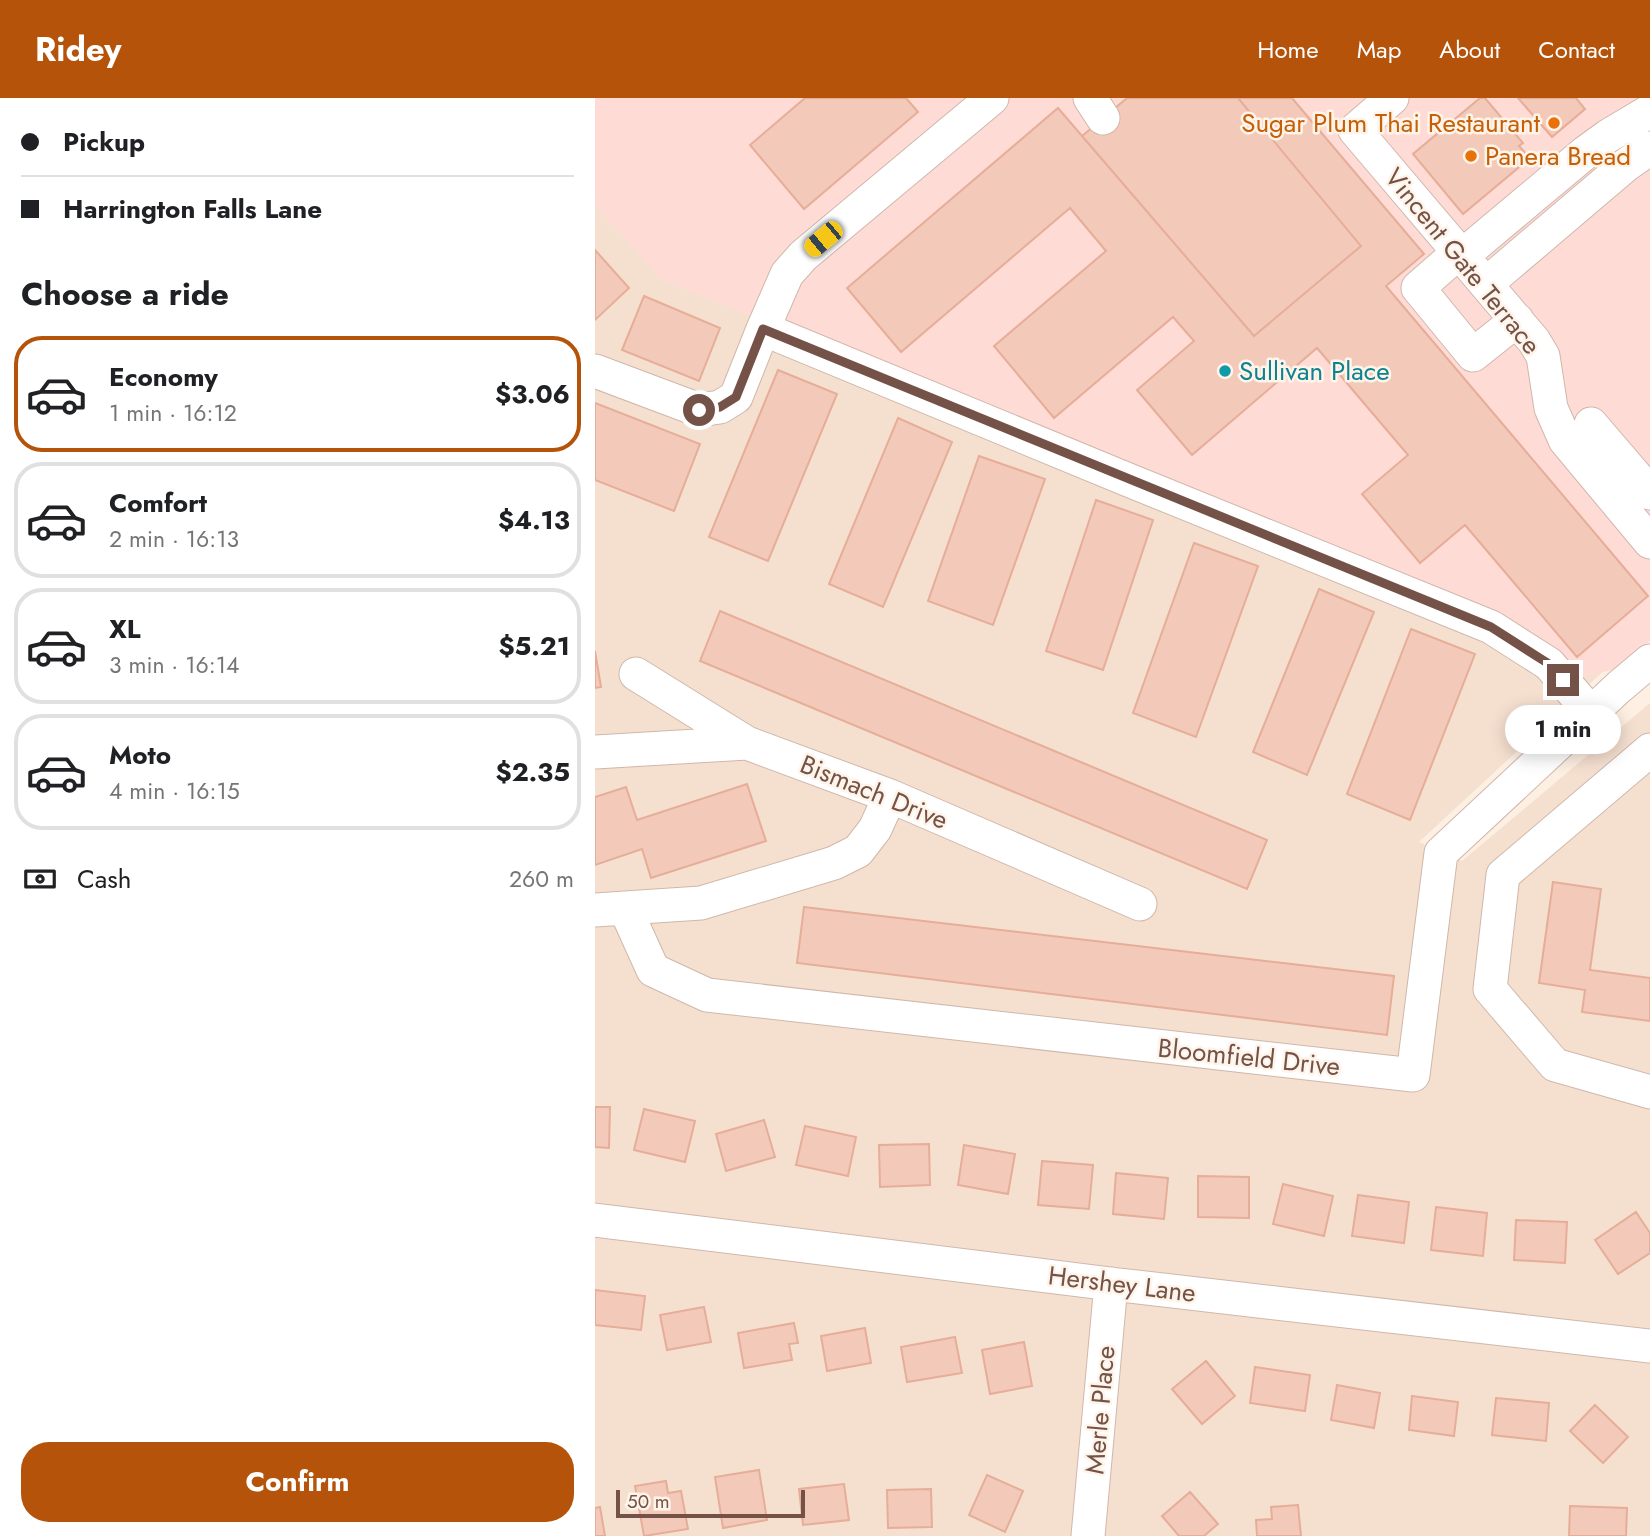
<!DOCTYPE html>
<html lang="en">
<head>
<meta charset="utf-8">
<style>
  body { margin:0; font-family:Jost,sans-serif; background:#f2f2f2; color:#202124; height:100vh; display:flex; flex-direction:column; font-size:26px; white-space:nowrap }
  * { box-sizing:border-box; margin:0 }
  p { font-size:23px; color:#757577 }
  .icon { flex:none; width:38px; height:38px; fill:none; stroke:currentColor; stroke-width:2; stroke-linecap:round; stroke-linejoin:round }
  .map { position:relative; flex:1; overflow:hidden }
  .details { display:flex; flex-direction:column; background:#fff; width:595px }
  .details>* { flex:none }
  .banner { display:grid; align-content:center; height:154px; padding:0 21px; background:#fff }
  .scale { position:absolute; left:21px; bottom:18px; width:189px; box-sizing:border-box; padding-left:7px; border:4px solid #755248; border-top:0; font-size:19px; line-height:24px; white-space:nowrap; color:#755248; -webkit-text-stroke:5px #fff4e9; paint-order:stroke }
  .end { position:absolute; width:32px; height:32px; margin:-16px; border:9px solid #755248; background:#fff; box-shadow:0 0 0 4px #fff }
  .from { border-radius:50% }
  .bubble { position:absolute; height:49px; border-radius:24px; background:#fff; box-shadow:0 4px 18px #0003; font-size:23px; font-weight:700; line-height:49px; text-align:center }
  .car { position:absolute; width:21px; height:42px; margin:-21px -10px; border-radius:9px; box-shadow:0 0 5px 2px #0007; background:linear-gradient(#f5c518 24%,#345 0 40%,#f5c518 0 76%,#345 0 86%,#f5c518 0) }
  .banner b { display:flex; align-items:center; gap:24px; height:66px; font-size:26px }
  .banner b+b { border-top:2px solid #e0e0e0 }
  .banner i { width:18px; height:18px; background:#202124 }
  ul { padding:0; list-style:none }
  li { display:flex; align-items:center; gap:21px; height:116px; margin:0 14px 10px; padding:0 7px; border:4px solid #e0e0e0; border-radius:28px }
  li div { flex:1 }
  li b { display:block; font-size:26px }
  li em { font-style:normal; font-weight:700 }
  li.selected { border-color:#b45309 }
  li>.icon { width:63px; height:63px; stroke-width:1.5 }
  h2 { padding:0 21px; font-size:32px; line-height:84px }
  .pay { display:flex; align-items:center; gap:18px; height:77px; padding:0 21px; font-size:26px }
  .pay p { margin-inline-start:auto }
  .cta { display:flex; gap:14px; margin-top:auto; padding:14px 21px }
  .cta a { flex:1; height:80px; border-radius:28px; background:#b45309; color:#fff; font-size:28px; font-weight:700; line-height:80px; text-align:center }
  header { display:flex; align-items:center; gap:42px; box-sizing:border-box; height:98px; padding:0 35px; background:#b45309; color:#fff }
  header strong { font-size:33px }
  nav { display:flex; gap:38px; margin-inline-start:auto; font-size:24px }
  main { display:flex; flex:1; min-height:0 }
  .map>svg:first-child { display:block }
  .residential { fill:#f5e0d0 }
  .commercial { fill:#fedcd5 }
  .building { fill:#f3c9b9; stroke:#e6ad98; stroke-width:2 }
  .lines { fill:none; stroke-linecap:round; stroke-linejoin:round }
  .minor-casing { stroke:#d0b7ab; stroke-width:35 }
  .minor { stroke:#fff; stroke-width:33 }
  .route { stroke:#755248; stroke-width:9 }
  .food-dot { fill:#e8710a; stroke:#fff4e9; stroke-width:2.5 }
  .culture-dot { fill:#0f9aa8; stroke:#fff4e9; stroke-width:2.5 }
  .labels { text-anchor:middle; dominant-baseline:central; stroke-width:5; stroke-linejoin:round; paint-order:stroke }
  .food-label { font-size:26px; fill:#c56008; stroke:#fff4e9; text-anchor:end }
  .street-label { font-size:26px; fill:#755248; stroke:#fff4e9 }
  .culture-label { font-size:26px; fill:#0d838f; stroke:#fff4e9; text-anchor:start }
</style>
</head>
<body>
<header>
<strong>Ridey</strong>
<nav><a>Home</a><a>Map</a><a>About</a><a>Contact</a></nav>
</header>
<main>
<section class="details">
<div class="banner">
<b><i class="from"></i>Pickup</b>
<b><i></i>Harrington Falls Lane</b>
</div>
<h2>Choose a ride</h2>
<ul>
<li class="selected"><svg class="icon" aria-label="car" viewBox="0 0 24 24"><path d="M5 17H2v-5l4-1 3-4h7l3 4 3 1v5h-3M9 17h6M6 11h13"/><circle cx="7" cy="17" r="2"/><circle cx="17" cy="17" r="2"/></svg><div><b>Economy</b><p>1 min · 16:12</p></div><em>$3.06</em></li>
<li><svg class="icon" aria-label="car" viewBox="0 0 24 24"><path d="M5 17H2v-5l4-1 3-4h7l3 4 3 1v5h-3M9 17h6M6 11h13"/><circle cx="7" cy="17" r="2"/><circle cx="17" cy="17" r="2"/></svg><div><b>Comfort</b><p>2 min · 16:13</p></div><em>$4.13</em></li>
<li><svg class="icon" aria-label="car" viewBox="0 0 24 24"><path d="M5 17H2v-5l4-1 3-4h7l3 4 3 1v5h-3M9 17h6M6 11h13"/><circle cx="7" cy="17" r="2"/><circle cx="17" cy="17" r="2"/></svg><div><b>XL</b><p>3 min · 16:14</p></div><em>$5.21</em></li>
<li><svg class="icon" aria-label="car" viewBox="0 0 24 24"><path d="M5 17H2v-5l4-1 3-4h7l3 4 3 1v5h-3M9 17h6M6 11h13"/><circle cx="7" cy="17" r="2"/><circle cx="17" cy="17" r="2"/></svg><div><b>Moto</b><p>4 min · 16:15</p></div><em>$2.35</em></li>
</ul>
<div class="pay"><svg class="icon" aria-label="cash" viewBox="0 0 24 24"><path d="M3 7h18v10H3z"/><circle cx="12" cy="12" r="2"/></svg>Cash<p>260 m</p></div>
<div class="cta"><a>Confirm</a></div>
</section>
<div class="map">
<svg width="1055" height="1438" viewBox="0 0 1055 1438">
  <rect width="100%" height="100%" fill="#fdefe2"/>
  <!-- residential -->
  <path class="residential" d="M0 0 1055 530 824 744 867 763 1055 605V1438H0Z"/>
  <!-- commercial -->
  <path class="commercial" d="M0 0H1055V543L1022 571 985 579 909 522 67 182 0 106Z"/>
  <!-- building -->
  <path class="building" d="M210 0H311L323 14 209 111 155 47Z
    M532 0H643L766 148 659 238 487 38Z
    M643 0H697L829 156 791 188 1053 498 982 559 870 427 825 465 767 396 813 357 722 250 597 357 542 292 599 243 578 219 459 320 399 248 511 153 475 110 306 254 252 190 463 10 659 238 766 148Z
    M885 0H890L928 45 924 48 935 60 868 116 818 56Z
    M923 0H981L990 11 957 39Z
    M0 152 34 190 0 222Z
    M49 198 125 230 104 283 27 252Z
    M183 272 242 296 173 463 114 439Z
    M0 305 105 346 79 413 0 382Z
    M303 320 357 344 288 509 234 486Z
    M384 358 450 381 398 527 333 503Z
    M501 402 558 422 508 572 451 553Z
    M599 445 663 468 601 639 538 615Z
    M724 491 779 514 712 677 658 654Z
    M125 513 672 742 652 791 105 563Z
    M816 531 880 556 815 722 752 696Z
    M0 553 6 589 0 590Z
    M152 686 171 743 56 780 47 751 0 767V699L31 689 42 722Z
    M958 784 1006 791 995 872 1055 880V923L987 914 990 892 944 885Z
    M209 809 799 878 792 937 202 865Z
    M0 1009H15L14 1050 0 1049Z
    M49 1011 100 1023 90 1064 39 1052Z
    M169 1022 180 1059 131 1073 121 1036Z
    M210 1028 261 1039 253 1078 201 1067Z
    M334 1046 335 1087 285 1089 284 1047Z
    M369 1047 420 1056 413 1096 363 1087Z
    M447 1063 498 1067 494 1111 443 1107Z
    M521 1075 573 1080 569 1121 518 1116Z
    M603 1078 654 1079V1120L603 1119Z
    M688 1086 738 1098 729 1138 678 1126Z
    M763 1097 814 1104 809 1145 757 1138Z
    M841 1109 892 1115 888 1158 836 1152Z
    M1041 1114 1055 1135V1155L1023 1176 1000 1142Z
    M921 1122 972 1124 970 1165 919 1162Z
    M0 1192 50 1198 46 1232 0 1227Z
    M109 1209 116 1244 72 1252 65 1217Z
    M199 1225 203 1245 194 1246 197 1262 149 1270 143 1235Z
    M270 1230 276 1265 232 1273 226 1238Z
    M360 1239 367 1275 312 1284 306 1249Z
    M429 1244 437 1288 395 1296 387 1252Z
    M611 1263 640 1298 607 1326 577 1291Z
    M660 1269 715 1277 710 1313 655 1305Z
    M742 1287 785 1295 779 1330 736 1322Z
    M817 1298 863 1304 859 1338 814 1332Z
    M901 1300 954 1305 951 1343 897 1337Z
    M1000 1307 1033 1339 1008 1365 975 1333Z
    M164 1372 172 1422 128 1430 120 1379Z
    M392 1377 428 1393 410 1434 374 1417Z
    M71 1383 73 1395 86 1393 93 1431 49 1438 40 1388Z
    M249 1386 254 1422 208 1427 204 1391Z
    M336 1391 337 1429 293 1430 292 1392Z
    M595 1394 623 1426 609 1438H584L567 1418Z
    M703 1407 706 1438H662L661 1422 677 1421 676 1409Z
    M975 1408 1032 1410 1031 1438H974Z
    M5 1409 10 1438H0V1410Z"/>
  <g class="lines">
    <defs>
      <path id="minor" d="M397 0 208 158 192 176 168 231 531 381 896 529 954 566 996 615
        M495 0 508 20
        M797 0 760 32 939 243 948 258 956 310 970 342 1055 444
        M864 154 823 190 878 257 922 222
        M867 158 991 54 1013 38 1055 13
        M891 186 1031 67 1055 50
        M0 273 104 312 125 309 141 299 168 231
        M996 326 1055 395
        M41 576 152 645
        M1055 652 908 777 895 891 960 967 1055 994
        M0 654 152 645 295 698 545 806
        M30 810 106 805 239 765 263 753 280 731 295 698
        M0 812 30 810 58 872 112 897 818 977 846 755 1024 589 1055 563
        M0 1122 516 1186 1055 1248
        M493 1438 516 1186"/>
    </defs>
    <!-- minor casing -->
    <use href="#minor" class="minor-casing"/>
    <!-- minor -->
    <use href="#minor" class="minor"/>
  </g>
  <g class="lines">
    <!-- route -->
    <path class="route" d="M104 312 125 309 141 299 168 231 896 529 954 566 968 582"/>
  </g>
  <!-- markers -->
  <g class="food-dot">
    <circle cx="959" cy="25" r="7"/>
    <circle cx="876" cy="58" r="7"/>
  </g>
  <circle class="culture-dot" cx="630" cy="273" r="7"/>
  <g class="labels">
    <!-- food labels -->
    <g class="food-label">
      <text x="945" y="25">Sugar Plum Thai Restaurant</text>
      <text x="890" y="58" text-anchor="start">Panera Bread</text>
    </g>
    <!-- street labels -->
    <g class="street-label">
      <text transform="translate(868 163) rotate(51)">Vincent Gate Terrace</text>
      <text transform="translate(279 694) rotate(22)">Bismach Drive</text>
      <text transform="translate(654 959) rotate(6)">Bloomfield Drive</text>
      <text transform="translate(527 1186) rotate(7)">Hershey Lane</text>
      <text transform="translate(505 1312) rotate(-85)">Merle Place</text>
    </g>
    <!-- culture labels -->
    <g class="culture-label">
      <text x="644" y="273">Sullivan Place</text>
    </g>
  </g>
</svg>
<div class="scale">50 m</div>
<i class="end from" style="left:104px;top:312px"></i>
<i class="end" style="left:968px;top:582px"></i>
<div class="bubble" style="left:910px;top:607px;width:116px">1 min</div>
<i class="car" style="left:228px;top:141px;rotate:230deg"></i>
</div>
</main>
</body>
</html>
